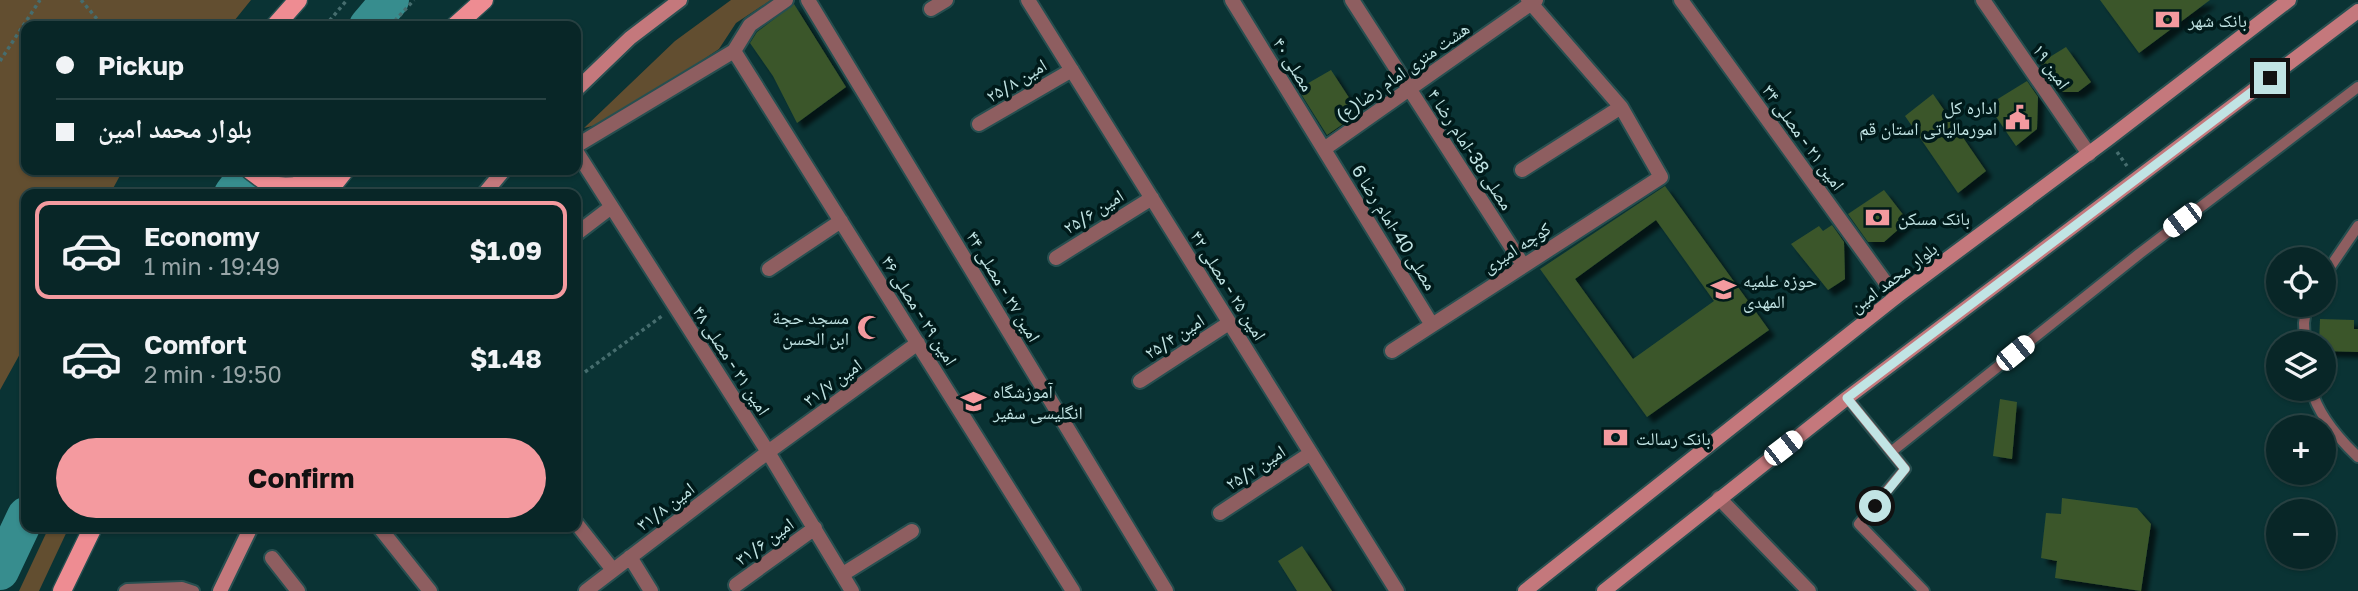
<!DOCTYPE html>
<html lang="en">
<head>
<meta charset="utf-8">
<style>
  body { margin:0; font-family:"Golos Text","Noto Naskh Arabic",sans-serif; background:#112e2f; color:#f1f3f6; height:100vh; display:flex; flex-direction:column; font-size:26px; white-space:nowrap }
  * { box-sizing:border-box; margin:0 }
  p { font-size:23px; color:#98a5a7 }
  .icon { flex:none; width:38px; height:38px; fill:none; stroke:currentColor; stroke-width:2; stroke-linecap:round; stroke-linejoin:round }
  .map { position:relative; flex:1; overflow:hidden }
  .drawer { position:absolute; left:21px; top:189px; width:560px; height:343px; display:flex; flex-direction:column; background:#082627; border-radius:14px; box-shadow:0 2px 5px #0004,0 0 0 2px #294344 }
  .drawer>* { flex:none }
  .hud { position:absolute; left:21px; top:21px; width:560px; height:154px; border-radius:14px; box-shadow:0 2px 5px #0004,0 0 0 2px #294344; display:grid; align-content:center; height:154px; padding:0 35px; background:#082627 }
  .buttons { position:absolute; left:2266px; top:247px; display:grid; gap:14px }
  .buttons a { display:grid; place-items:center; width:70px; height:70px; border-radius:50%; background:#082627; box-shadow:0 2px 5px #0004,0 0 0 2px #294344; font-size:35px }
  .end { position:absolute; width:32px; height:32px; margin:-16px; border:9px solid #c1e4e4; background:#111; box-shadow:0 0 0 4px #111 }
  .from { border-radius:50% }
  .car { position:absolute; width:21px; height:42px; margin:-21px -10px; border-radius:9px; box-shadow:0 0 5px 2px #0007; background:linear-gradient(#fff 24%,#345 0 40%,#fff 0 76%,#345 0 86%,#fff 0) }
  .hud b { display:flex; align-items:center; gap:24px; height:66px; font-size:26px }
  .hud b+b { border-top:2px solid #294344 }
  .hud i { width:18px; height:18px; background:#f1f3f6 }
  ul { padding:12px 0 0; list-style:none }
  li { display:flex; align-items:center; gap:21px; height:98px; margin:0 14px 10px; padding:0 21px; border:4px solid transparent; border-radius:14px }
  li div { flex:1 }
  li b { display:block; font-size:26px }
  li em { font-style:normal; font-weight:700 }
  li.selected { border-color:#f49a9f }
  li>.icon { width:63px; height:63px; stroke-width:1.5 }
  .primary-button { display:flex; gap:14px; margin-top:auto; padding:14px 35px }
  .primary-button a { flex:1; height:80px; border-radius:42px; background:#f49a9f; color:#111; font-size:28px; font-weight:700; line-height:80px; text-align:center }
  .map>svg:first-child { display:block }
  .green { fill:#624e30 }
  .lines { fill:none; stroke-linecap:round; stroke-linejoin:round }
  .river { stroke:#378d8e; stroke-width:38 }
  .building { fill:#3a562c; fill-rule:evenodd; filter:url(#shadow) }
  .lane-casing { stroke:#274f50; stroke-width:14 }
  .street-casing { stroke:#274f50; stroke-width:18 }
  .secondary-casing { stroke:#274f50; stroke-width:18 }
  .primary-casing { stroke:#274f50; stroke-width:21 }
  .path { stroke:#466d6e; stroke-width:3.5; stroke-dasharray:3.5 3.5; stroke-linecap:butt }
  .lane { stroke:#8e5e60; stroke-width:10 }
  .street { stroke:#8e5e60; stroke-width:14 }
  .secondary { stroke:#c4787c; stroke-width:14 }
  .primary { stroke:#ee8c92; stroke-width:18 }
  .route { stroke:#c1e4e4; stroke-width:9 }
  .labels { text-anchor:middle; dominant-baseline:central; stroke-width:7; stroke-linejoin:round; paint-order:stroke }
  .poi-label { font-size:18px; fill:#c1e4e4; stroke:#001a1a; text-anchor:start }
  .street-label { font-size:18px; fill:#c1e4e4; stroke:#001a1a }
</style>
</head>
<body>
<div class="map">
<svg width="2358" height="591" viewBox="0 0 2358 591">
  <defs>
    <filter id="shadow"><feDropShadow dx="6" dy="6" stdDeviation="2" flood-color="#0009"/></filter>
  </defs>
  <rect width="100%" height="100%" fill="#0a3334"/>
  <!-- green -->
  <path class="green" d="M0 0H251L230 26H26V170H123L110 194H26V343L0 390Z
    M731 0H771L736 23 719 49 612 121 584 128 675 41Z
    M49 527H69L39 591H19Z"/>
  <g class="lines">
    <!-- river -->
    <path class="river" d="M368 26 390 0
      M233 194 251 170
      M0 571 26 516"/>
  </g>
  <!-- building -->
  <path class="building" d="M2100 0H2210L2139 53Z
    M794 4 846 87 797 123 773 76 750 43 757 32Z
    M2066 47 2091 82 2078 92H2058L2040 63Z
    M1331 70 1359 113 1327 135 1298 89Z
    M2027 81 2038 97 2037 129 2016 146 1988 105Z
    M1933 94 1986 171 1958 193 1905 116Z
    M1665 186 1769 330 1647 417 1540 269ZM1656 220 1714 301 1633 359 1575 279Z
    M1884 190 1908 221 1884 242H1868L1848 214Z
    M1832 225 1844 242 1845 279 1828 290 1791 244 1819 226 1823 231Z
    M2320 319 2354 320V329H2358V352L2324 351V343H2319Z
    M2000 399 2017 402 2012 459 1993 456Z
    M2062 498 2137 508 2151 524 2141 591 2055 578 2057 561 2041 558 2046 513 2061 514Z
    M1302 546 1332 591H1297L1278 561Z"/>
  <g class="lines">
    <defs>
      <path id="lane" d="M2324 276 2358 226
        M2305 343 2304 323 2307 304
        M2311 388C2318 415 2339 439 2358 457
        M1847 398 1905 469 1859 524 1924 591
        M1891 452 2139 254 2358 87
        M124 591 127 589 182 587 194 591"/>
      <path id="street" d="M808 0 1166 591
        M1028 0 1397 591
        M1232 0 1432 325
        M1352 0 1523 265
        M1681 0 1896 297
        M1983 0 2089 154
        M931 9 946 0
        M734 51 1073 591
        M979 124 1072 70
        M576 146 734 51 750 25 786 0
        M1324 149 1536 0
        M576 151 768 452 852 591
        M1522 170 1621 107
        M576 234 610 208
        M1056 258 1152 198
        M769 269 841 221
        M1392 351 1661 177 1621 107 1528 0
        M1140 381 1229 323
        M1719 498 1809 591
        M1220 513 1311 453
        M576 523 613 570
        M379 527 430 591
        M630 557 651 591
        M272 558 298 591
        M843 574 912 531
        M736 585 815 528
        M586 591 768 452 918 343"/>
      <path id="secondary" d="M576 90 630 38 680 0
        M484 194 504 170
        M220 591 251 527
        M1525 591 1896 297 2108 139 2289 0
        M1604 591 1847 398 2358 11"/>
      <path id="primary" d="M275 26 298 0
        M455 26 484 0
        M250 170C256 174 262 180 269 183 287 192 318 182 333 170
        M326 194 345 170
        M62 591 93 527"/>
    </defs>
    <!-- lane casing -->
    <use href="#lane" class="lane-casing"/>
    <!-- street casing -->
    <use href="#street" class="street-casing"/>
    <!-- secondary casing -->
    <use href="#secondary" class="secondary-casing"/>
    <!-- primary casing -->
    <use href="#primary" class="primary-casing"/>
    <!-- path -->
    <path class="path" d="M81 0 103 26
      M325 26 347 0
      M390 26 414 0
      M0 61 40 0
      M2117 152 2127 166
      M585 372 662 316"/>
    <!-- lane -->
    <use href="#lane" class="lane"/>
    <!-- street -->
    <use href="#street" class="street"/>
    <!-- secondary -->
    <use href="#secondary" class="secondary"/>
    <!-- primary -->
    <use href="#primary" class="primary"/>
  </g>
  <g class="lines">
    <!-- route -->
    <path class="route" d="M1875 506 1905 469 1847 398 2270 78"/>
  </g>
  <!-- icons -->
  <defs>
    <symbol id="bank-bare" viewBox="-9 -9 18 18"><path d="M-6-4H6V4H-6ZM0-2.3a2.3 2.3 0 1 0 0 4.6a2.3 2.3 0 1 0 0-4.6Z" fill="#f49a9f" stroke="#001a1a" stroke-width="2.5" paint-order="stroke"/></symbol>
    <symbol id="civic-bare" viewBox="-9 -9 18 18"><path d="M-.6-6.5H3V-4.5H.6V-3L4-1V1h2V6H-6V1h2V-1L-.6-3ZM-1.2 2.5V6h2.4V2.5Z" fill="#f49a9f" stroke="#001a1a" stroke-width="2.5" paint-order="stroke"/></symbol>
    <symbol id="university-bare" viewBox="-9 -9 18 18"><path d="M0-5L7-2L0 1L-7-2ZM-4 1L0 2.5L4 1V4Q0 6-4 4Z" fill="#f49a9f" stroke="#001a1a" stroke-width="2.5" paint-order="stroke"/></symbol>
    <symbol id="mosque-bare" viewBox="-9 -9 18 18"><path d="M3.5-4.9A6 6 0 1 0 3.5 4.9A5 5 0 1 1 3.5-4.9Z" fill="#f49a9f" stroke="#001a1a" stroke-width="2.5" paint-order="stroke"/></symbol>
    <symbol id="school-bare" viewBox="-9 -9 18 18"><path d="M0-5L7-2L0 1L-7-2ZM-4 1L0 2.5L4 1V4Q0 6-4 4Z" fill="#f49a9f" stroke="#001a1a" stroke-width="2.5" paint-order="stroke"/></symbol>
  </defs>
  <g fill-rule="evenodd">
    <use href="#bank-bare" x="2150" y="2" width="35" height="35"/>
    <use href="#civic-bare" x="2000" y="100" width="35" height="35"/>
    <use href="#bank-bare" x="1860" y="200" width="35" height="35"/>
    <use href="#university-bare" x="1706" y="272" width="35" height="35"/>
    <use href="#mosque-bare" x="852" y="310" width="35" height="35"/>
    <use href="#school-bare" x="956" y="384" width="35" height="35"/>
    <use href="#bank-bare" x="1598" y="420" width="35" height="35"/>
  </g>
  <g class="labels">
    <!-- poi labels -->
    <g class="poi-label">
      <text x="2188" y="20">بانک شهر</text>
      <text x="1997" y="107" text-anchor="end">اداره کل<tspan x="1997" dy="21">امورمالیاتی استان قم</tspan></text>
      <text x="1898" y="218">بانک مسکن</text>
      <text x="1743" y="280">حوزه علمیه<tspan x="1743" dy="21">المهدی</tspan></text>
      <text x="849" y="317" text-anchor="end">مسجد حجة<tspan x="849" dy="21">ابن الحسن</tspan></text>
      <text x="993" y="391">آموزشگاه<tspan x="993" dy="21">انگلیسی سفیر</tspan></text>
      <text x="1636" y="438">بانک رسالت</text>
    </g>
    <!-- street labels -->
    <g class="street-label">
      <text transform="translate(1294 64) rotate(58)">مصلی ۴۰</text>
      <text transform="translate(2052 66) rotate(55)">امین ۱۹</text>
      <text transform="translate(1402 71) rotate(-35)">هشت متری امام رضا(ع)</text>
      <text transform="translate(1016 80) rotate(-31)">امین ۲۵/۸</text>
      <text transform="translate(1804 137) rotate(54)">امین ۲۱ - مصلی ۳۴</text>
      <text transform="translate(1471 149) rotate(57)">مصلی 38-امام رضا ۴</text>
      <text transform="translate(1093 211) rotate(-32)">امین ۲۵/۶</text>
      <text transform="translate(1395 227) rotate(58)">مصلی 40-امام رضا 6</text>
      <text transform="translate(1516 247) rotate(-33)">کوچه امیری</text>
      <text transform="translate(1893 277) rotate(-37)">بلوار محمد امین</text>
      <text transform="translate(1229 285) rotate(58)">امین ۲۵ - مصلی ۴۲</text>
      <text transform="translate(1004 286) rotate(59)">امین ۲۷ - مصلی ۴۴</text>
      <text transform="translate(920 310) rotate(58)">امین ۲۹ - مصلی ۴۶</text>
      <text transform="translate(1174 336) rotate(-33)">امین ۲۵/۴</text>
      <text transform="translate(732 360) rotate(57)">امین ۳۱ - مصلی ۴۸</text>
      <text transform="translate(832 382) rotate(-36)">امین ۳۱/۷</text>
      <text transform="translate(1255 467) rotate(-33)">امین ۲۵/۲</text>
      <text transform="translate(665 506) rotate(-37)">امین ۳۱/۸</text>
      <text transform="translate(764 541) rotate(-36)">امین ۳۱/۶</text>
    </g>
  </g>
</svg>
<div class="buttons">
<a><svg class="icon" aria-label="locate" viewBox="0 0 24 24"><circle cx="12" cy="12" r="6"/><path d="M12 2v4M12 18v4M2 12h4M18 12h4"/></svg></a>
<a><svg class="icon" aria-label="layers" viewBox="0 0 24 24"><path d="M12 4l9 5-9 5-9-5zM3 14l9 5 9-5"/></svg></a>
<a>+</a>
<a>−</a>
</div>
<i class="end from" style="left:1875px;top:506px"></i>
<i class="end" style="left:2270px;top:78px"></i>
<i class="car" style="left:2182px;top:220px;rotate:233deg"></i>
<i class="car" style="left:2015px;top:353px;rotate:51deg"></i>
<i class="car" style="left:1783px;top:448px;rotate:52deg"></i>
<div class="hud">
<b><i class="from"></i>Pickup</b>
<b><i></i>بلوار محمد امین</b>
</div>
<section class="drawer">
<ul>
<li class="selected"><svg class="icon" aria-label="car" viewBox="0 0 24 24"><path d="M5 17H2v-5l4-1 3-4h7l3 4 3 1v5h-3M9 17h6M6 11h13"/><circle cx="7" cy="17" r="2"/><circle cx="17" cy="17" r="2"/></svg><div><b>Economy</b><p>1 min · 19:49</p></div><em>$1.09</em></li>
<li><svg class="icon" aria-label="car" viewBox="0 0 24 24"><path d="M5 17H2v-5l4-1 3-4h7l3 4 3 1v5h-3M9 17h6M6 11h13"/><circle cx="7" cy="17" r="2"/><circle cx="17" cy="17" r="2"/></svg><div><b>Comfort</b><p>2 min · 19:50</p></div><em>$1.48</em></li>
</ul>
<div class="primary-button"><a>Confirm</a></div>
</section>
</div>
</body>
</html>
